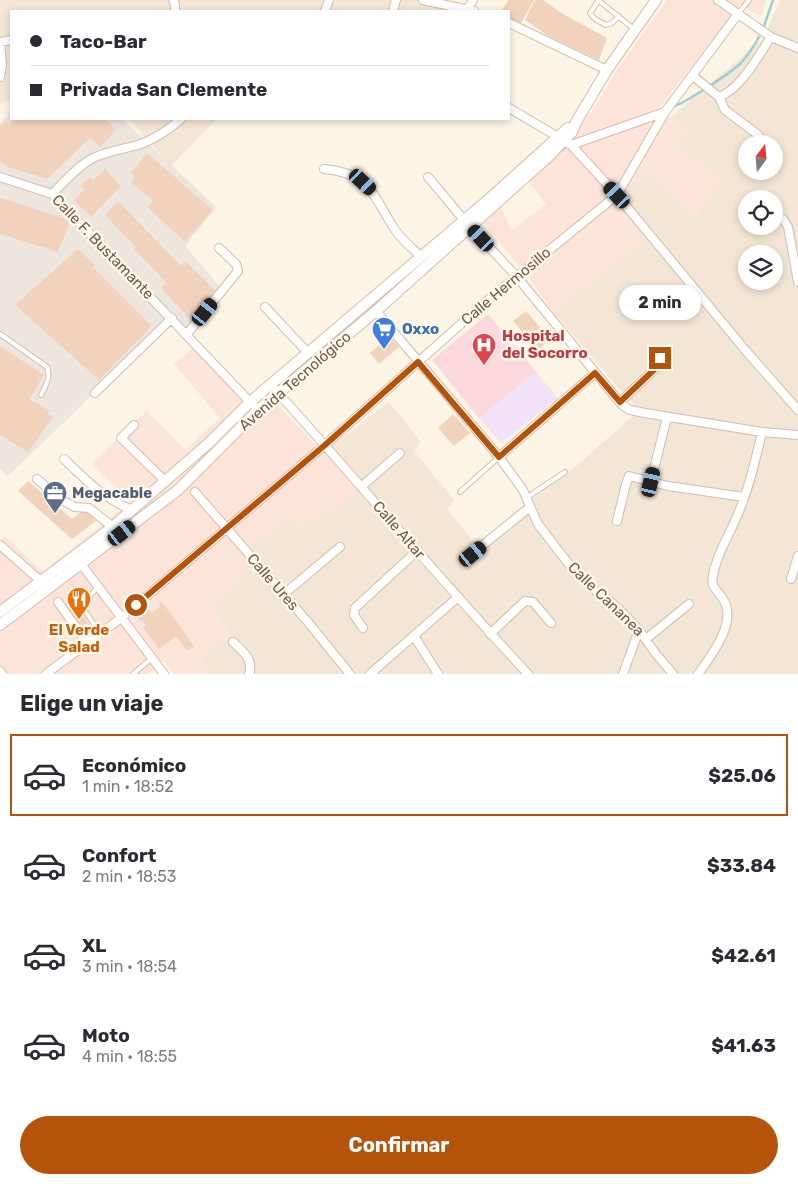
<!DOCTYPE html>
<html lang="es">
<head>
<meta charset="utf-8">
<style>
  body { margin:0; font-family:Rubik,sans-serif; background:#f2f2f3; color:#2b2b33; height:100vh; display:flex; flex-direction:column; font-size:19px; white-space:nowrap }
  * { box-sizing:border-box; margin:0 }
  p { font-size:16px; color:#7c7c81 }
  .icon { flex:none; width:28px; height:28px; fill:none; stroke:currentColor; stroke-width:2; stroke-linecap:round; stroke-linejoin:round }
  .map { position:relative; height:674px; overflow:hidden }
  .sheet { display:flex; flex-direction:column; background:#fff; flex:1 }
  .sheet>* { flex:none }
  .hud { position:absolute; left:10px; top:10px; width:500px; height:110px; border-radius:0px; box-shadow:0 2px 8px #0003; display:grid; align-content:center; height:110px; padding:0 20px; background:#fff }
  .needle { width:32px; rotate:16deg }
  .fabs { position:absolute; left:738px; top:135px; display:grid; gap:10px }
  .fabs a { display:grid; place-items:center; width:45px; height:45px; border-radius:50%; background:#fff; box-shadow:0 2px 8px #0003; font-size:25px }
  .end { position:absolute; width:22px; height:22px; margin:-11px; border:6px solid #b45309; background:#fff; box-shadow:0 0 0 2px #fff }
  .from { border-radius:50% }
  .bubble { position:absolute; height:35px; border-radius:18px; background:#fff; box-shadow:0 2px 8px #0003; font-size:16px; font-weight:700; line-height:35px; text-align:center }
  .car { position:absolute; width:15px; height:30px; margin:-15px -8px; border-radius:6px; box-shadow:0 0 4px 1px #0007; background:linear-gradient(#222 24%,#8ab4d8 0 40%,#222 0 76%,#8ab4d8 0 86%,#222 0) }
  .hud b { display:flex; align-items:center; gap:18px; height:48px; font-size:19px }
  .hud b+b { border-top:1px solid #e1e1e2 }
  .hud i { width:12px; height:12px; background:#2b2b33 }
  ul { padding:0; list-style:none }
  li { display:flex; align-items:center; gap:15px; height:82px; margin:0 10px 8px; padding:0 10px; border:2px solid transparent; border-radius:0px }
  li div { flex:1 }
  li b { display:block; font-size:19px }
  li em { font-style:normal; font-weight:700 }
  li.selected { border-color:#b45309 }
  li>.icon { width:45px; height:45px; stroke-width:1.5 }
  h2 { padding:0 20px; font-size:22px; line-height:60px }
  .cta { display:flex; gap:10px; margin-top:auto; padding:10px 20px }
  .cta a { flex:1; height:58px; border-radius:30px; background:#b45309; color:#fff; font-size:20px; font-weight:700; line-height:58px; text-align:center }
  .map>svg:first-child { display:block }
  .residential { fill:#f4e6d4; fill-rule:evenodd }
  .commercial { fill:#fce4d9 }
  .industrial { fill:#ece6df }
  .education { fill:#f1e2f8 }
  .medical { fill:#fad8dc }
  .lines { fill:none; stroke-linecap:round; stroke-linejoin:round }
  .stream { stroke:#a0ced7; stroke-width:2.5 }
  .building { fill:#f1d3bd }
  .lane-casing { stroke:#d0beae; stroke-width:6 }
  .street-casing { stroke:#d0beae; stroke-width:10 }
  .secondary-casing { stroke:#d3beac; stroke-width:12 }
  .lane { stroke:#fff; stroke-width:4 }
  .street { stroke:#fff; stroke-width:8 }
  .secondary { stroke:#fff; stroke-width:10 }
  .route { stroke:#b45309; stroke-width:6 }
  .labels { text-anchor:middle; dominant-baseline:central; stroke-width:5; stroke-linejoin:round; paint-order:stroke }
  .street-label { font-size:15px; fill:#755a4a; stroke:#fff8eb }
  .shop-label { font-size:15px; font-weight:bold; fill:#366cbe; stroke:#fff8eb; text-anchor:start }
  .health-label { font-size:15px; font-weight:bold; fill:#be3a42; stroke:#fff8eb; text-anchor:start }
  .service-label { font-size:15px; font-weight:bold; fill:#4e5e75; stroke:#fff8eb; text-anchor:start }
  .food-label { font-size:15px; font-weight:bold; fill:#c56008; stroke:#fff8eb }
</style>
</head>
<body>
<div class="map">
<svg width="798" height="674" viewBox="0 0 798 674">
  <rect width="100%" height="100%" fill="#fcf4e5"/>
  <!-- residential -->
  <path class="residential" d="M0 0H448L441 11H11V98L0 105Z
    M780 0H798V674H205L209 670 201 658 230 632 210 609 247 561 252 544 293 515 301 527 331 506 335 510 357 492 323 452 389 402 421 442 414 451 454 500 447 509 477 546 522 506 575 467 632 417 633 402 616 385 553 312 644 240 616 204 641 170 698 217 676 144 690 132 670 118 763 39ZM746 144H774V171H746ZM746 199H774V226H746ZM746 254H774V281H746Z
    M129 119H217L171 166Z"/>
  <!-- commercial -->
  <path class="commercial" d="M667 0H766L761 16 740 5 658 109 690 132 676 145 722 177 697 217 641 170 616 204 645 240 553 312 530 279 481 220 500 204 511 231 546 204 528 181 563 149 597 104 617 70Z
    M193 348 260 417 275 403 342 472 357 492 336 510 331 507 301 527 293 516 252 544 247 561 230 595 210 609 230 632 201 658 209 670 205 674H174L164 661 148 674H0V541L5 536 43 572 130 502 92 463 147 411 185 450 220 418 174 364Z"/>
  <!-- industrial -->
  <path class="industrial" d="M11 113V119H122L216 207 185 246 221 288 188 330 172 318 8 476 0 469V123Z"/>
  <!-- education -->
  <path class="education" d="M536 372 558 398 501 443 479 418Z"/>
  <!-- medical -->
  <path class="medical" d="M488 314 536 372 479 418 432 360Z"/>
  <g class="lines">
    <!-- stream -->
    <path class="stream" d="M764 26 773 0
      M672 107C684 104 732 72 741 63 748 55 754 46 759 37
      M559 152 568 145
      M365 314 378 303"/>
  </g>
  <!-- building -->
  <path class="building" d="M509 0H534L521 23 509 18V11H501Z
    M535 0H543L563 14 607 38 599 60 548 36 525 20Z
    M14 119H105L116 130 100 147 90 138 47 179 5 166 0 161V125L6 120 9 124Z
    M147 153 213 210 185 242 147 207 153 201 131 182 135 177 131 173Z
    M105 169 121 186 91 217 74 200 84 190 80 186 90 177 93 181Z
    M0 198 71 220 58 252 0 234Z
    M118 201 181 266 186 262 217 292 192 321 161 288 166 282 134 249 136 247 105 215Z
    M78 249 95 265 93 267 152 326 99 380 15 305Z
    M526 311 550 339 538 350 513 321Z
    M390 336 399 347 379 364 370 353Z
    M0 346 44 375 29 399 50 411 48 414 53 417 28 452 0 435Z
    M453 414 470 433 454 446 438 428Z
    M28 481 72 519 85 509 96 521 72 539 18 491Z
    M162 602 194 646 187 651 176 636 159 649 143 627 146 625 142 620 140 621 134 613 145 605 151 613 160 607 159 604Z
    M74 605 92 628 84 634 66 611Z"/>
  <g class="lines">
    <defs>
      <path id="lane" d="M598 0 635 30
        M599 0 590 13 595 19 606 25 612 23 619 16
        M738 14 749 0
        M0 334 47 367C51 377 46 385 41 395
        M460 492 499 457
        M526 498 565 472
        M98 587 85 601 83 608 100 633
        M133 674 152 658"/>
      <path id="street" d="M173 0 175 4V11
        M423 0 474 11
        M718 0 771 37 798 48
        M467 10 473 0
        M325 11 329 0
        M393 11 396 0
        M509 23 607 70
        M0 42 11 40
        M693 76 719 97 725 110 757 134 766 144
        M0 77 2 65 0 42
        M719 97C741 89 758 56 771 37
        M509 108 558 137
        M564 141 571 145 617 195 746 351 798 410
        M571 145 665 112
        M324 169C368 173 372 193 392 225 399 238 411 247 421 257
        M0 177 52 194 253 405
        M428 177 464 220 517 277 622 405 630 410 645 413 762 432 798 435
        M52 194C65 181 78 166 93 158 108 151 123 149 138 145 153 140 170 129 181 119
        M774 215 783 219 788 227 798 282
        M265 307 308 353
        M376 311 499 457 523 490 538 524 571 567 585 582 619 609 639 630 656 654 673 674
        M187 334 238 271 236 264 219 248
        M271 385C358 481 440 580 528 674
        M95 393 172 318
        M620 402 659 365 661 361 657 354
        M134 425 121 438 165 481
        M499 457 595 373
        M64 459C86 480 103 498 132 510
        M37 479 62 500 75 507 89 508 113 527
        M651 481 667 417
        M362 486 400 453
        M195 492 307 621 350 674
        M617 521 626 484 629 476 668 486 744 497
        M0 545 44 584
        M473 553 530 507
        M78 560 164 674
        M791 579 798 556
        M284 594 340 547
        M58 602 87 643
        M363 628 354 615 355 608 417 551
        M490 634 525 601 533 602 551 623
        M414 636 438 674
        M646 639 689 604
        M233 642C243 651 254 660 249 674
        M0 671 2 674
        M46 674 121 618 325 445 489 299 617 195 665 112 738 14
        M370 674 457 598
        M623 674 639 630
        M698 674C711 656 738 622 723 599 718 590 710 588 713 576 717 552 732 531 740 509 750 485 756 458 762 432"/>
      <path id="secondary" d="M0 612 110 529 210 442 250 402 489 199 568 128
        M0 625 178 490 258 410 376 311 548 157 572 132 576 122 607 70 656 0"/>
    </defs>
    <!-- lane casing -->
    <use href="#lane" class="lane-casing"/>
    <!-- street casing -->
    <use href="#street" class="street-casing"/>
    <!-- secondary casing -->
    <use href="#secondary" class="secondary-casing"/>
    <!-- lane -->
    <use href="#lane" class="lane"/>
    <!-- street -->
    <use href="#street" class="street"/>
    <!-- secondary -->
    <use href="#secondary" class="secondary"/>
  </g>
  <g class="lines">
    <!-- route -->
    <path class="route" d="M136 605 325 445 418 362 499 457 595 373 620 402 659 365 661 362 660 358"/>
  </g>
  <!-- icons -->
  <defs>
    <symbol id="supermarket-pin" viewBox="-11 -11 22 30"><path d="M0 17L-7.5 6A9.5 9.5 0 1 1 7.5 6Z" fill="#3f7fe0" stroke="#fff8eb"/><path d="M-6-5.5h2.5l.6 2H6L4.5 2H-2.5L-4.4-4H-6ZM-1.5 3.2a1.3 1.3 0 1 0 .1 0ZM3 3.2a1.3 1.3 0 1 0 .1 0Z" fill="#fff"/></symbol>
    <symbol id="hospital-pin" viewBox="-11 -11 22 30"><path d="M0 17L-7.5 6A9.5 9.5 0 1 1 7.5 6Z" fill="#e0444e" stroke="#fff8eb"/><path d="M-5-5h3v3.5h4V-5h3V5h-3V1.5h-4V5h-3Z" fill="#fff"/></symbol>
    <symbol id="office-pin" viewBox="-11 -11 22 30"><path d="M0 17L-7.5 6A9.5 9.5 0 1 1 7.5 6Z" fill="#5c6f8a" stroke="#fff8eb"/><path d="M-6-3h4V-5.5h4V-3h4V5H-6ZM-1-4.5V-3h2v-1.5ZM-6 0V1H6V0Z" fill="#fff"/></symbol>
    <symbol id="restaurant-pin" viewBox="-11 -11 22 30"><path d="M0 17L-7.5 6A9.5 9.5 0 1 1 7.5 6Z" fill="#e8710a" stroke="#fff8eb"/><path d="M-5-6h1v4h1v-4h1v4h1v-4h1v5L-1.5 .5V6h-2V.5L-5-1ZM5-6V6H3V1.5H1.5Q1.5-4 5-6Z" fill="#fff"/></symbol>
  </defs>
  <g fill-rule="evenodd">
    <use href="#supermarket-pin" x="370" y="315" width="28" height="38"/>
    <use href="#hospital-pin" x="470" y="331" width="28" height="38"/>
    <use href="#office-pin" x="41" y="479" width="28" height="38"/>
    <use href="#restaurant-pin" x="65" y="585" width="28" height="38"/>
  </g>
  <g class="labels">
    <!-- street labels -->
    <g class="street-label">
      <text transform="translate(103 247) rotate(46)">Calle F. Bustamante</text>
      <text transform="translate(506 286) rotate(-40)">Calle Hermosillo</text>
      <text transform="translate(295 381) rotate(-41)">Avenida Tecnológico</text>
      <text transform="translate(399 530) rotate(49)">Calle Altar</text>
      <text transform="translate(273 582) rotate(49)">Calle Ures</text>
      <text transform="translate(606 599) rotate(44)">Calle Cananea</text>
    </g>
    <!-- shop labels -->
    <g class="shop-label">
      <text x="402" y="329">Oxxo</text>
    </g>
    <!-- health labels -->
    <g class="health-label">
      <text x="502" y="336">Hospital<tspan x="502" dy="17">del Socorro</tspan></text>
    </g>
    <!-- service labels -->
    <g class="service-label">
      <text x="72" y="493">Megacable</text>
    </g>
    <!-- food labels -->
    <g class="food-label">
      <text x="79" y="630">El Verde<tspan x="79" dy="17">Salad</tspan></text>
    </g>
  </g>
</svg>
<div class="fabs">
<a><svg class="needle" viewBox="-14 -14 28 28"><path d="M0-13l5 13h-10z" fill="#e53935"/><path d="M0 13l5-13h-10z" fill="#7c7c81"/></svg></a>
<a><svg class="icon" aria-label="locate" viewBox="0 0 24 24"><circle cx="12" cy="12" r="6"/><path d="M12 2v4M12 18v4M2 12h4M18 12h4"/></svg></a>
<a><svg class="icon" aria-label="layers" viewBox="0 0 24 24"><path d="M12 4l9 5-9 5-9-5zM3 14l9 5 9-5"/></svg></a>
</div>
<i class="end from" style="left:136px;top:605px"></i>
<i class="end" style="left:660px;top:358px"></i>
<div class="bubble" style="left:619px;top:285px;width:82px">2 min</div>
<i class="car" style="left:363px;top:182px;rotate:133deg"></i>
<i class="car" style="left:617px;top:195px;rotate:317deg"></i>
<i class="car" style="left:481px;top:238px;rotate:317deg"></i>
<i class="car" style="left:205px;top:312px;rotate:39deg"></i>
<i class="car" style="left:651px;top:482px;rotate:13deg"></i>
<i class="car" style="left:122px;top:533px;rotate:52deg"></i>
<i class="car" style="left:473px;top:554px;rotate:51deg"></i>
<div class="hud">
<b><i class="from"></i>Taco-Bar</b>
<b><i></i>Privada San Clemente</b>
</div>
</div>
<section class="sheet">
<h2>Elige un viaje</h2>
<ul>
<li class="selected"><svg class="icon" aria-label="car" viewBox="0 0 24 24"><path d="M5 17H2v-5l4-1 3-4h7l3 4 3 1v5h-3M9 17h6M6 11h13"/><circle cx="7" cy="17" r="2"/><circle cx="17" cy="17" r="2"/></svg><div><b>Económico</b><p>1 min · 18:52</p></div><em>$25.06</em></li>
<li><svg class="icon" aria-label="car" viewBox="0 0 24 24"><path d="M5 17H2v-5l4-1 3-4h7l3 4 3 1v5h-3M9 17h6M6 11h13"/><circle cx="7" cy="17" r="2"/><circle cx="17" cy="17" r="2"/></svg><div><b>Confort</b><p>2 min · 18:53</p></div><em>$33.84</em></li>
<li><svg class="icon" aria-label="car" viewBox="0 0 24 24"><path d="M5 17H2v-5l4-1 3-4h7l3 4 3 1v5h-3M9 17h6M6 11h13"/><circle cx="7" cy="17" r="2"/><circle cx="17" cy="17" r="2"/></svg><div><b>XL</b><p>3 min · 18:54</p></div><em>$42.61</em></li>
<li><svg class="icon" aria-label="car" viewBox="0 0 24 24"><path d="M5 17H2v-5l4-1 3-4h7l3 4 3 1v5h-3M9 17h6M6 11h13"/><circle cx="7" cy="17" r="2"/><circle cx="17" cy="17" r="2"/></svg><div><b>Moto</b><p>4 min · 18:55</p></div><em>$41.63</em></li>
</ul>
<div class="cta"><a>Confirmar</a></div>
</section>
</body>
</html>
